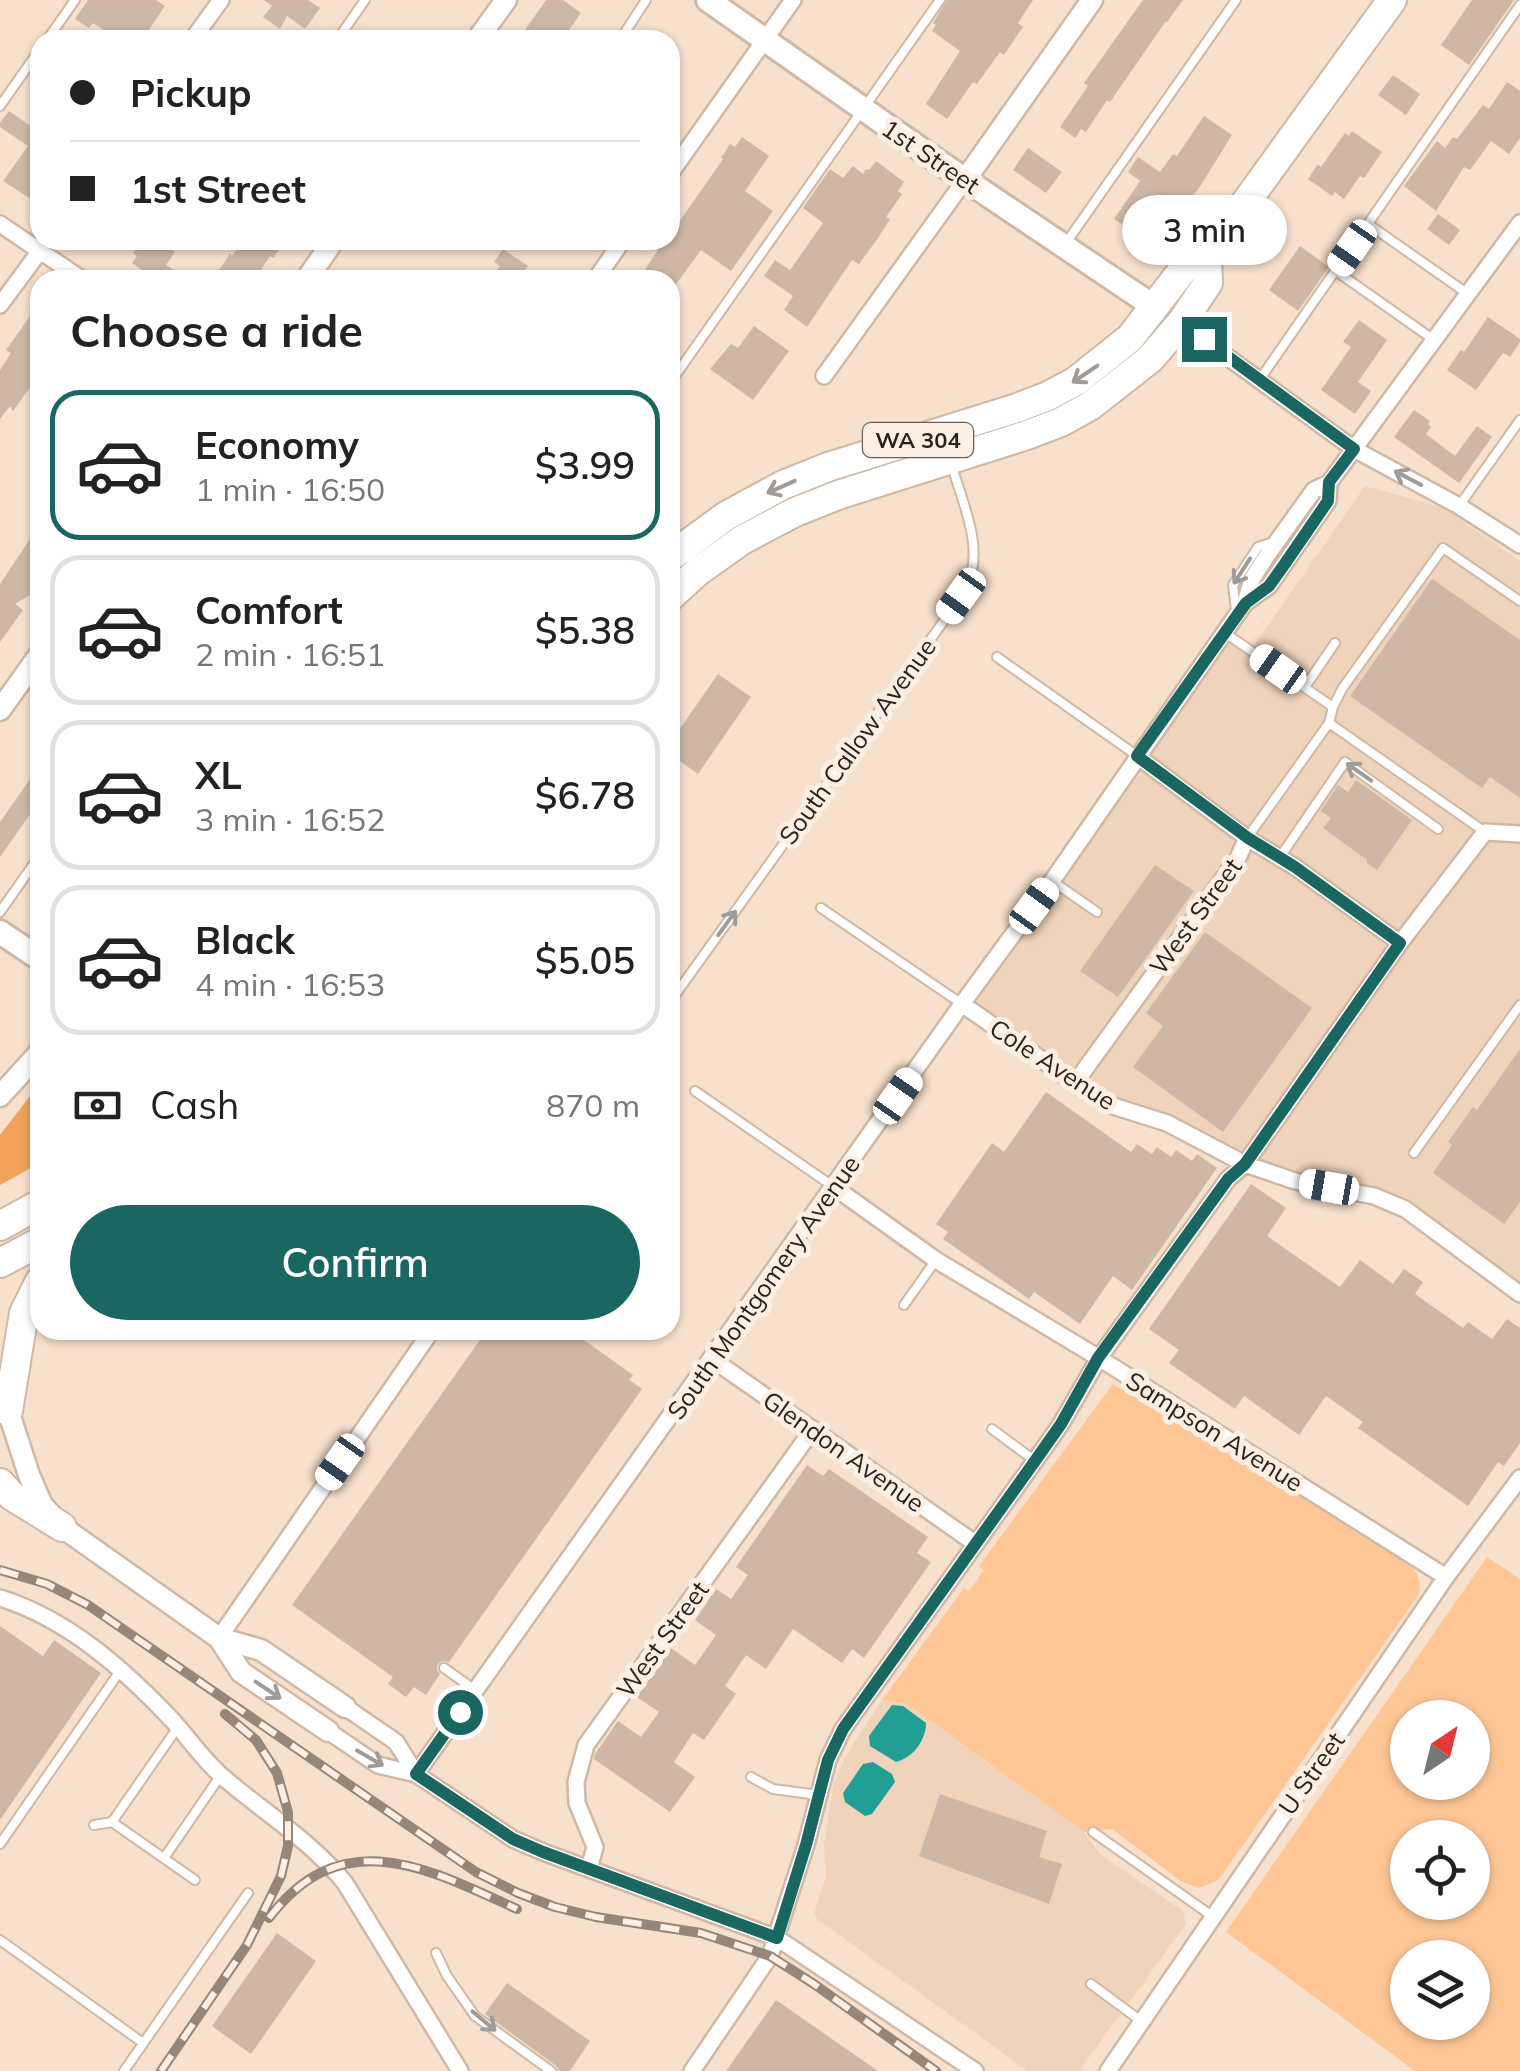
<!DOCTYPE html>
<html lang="en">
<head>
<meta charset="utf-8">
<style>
  body { margin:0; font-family:Mulish,sans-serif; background:#f2f2f2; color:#222; height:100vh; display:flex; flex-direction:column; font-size:38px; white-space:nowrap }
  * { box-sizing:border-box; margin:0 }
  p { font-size:32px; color:#767676 }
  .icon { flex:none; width:55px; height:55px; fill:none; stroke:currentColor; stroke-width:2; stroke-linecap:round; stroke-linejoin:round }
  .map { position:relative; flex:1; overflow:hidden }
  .side { position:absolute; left:30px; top:270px; width:650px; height:1070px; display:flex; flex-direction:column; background:#fff; border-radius:30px; box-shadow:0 2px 8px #0004 }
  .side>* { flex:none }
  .top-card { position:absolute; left:30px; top:30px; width:650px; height:220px; border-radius:30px; box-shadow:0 2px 8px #0004; display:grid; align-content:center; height:220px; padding:0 40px; background:#fff }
  .needle { width:65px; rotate:35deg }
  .controls { position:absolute; left:1390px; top:1700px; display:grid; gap:20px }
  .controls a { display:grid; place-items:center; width:100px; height:100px; border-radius:50%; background:#fff; box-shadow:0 2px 8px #0004; font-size:50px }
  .end { position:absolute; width:45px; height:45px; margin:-22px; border:12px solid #1a6660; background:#fff; box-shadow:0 0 0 5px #fff }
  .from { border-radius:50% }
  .bubble { position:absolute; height:70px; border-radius:35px; background:#fff; box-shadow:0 2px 8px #0004; font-size:32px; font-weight:600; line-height:70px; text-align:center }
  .car { position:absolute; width:30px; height:60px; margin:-30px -15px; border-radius:12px; box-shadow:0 0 8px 2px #0007; background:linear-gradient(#fff 24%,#345 0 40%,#fff 0 76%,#345 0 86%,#fff 0) }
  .top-card b { display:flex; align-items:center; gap:35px; height:95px; font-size:38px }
  .top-card b+b { border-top:2px solid #e0e0e0 }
  .top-card i { width:25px; height:25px; background:#222 }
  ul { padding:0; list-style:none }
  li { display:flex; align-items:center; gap:30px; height:150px; margin:0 20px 15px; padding:0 20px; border:5px solid #e0e0e0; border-radius:30px }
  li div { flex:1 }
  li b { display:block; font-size:38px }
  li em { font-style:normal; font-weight:600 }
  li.current { border-color:#1a6660 }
  li>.icon { width:90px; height:90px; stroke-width:1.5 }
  h2 { padding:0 40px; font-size:45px; line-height:120px }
  .pay { display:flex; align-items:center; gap:25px; height:110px; padding:0 40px; font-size:38px }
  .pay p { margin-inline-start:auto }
  .cta { display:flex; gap:20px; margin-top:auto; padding:20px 40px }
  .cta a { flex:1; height:115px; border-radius:60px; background:#1a6660; color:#fff; font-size:40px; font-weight:600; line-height:115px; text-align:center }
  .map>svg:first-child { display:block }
  .built { fill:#f0d3bb }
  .green { fill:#fec695; fill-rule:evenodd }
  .forest { fill:#f2a359 }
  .water { fill:#229f95 }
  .building { fill:#ceb7a5 }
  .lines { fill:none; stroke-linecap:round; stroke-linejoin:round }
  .service-casing { stroke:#cfb9a6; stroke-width:12 }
  .minor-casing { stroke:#cfb9a6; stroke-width:20 }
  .tertiary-casing { stroke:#cfb9a6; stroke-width:25 }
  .secondary-casing { stroke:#cfb9a6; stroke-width:28 }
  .trunk-casing { stroke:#cfb9a6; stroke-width:32 }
  .service { stroke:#fff; stroke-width:8 }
  .minor { stroke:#fff; stroke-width:15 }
  .tertiary { stroke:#fff; stroke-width:20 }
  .secondary { stroke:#fff; stroke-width:22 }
  .trunk { stroke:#fff; stroke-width:28 }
  .rail-casing { stroke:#968678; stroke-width:10 }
  .rail { stroke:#fdefe3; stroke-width:6; stroke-dasharray:19; stroke-linecap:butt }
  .oneway { stroke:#9f9b98 }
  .route { stroke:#1a6660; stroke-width:12 }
  .labels { text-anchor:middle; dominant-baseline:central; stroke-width:10; stroke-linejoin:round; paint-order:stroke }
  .shield { fill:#fdefe3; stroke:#695f56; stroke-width:2.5 }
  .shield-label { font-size:22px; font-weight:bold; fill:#29211a }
  .street-label { font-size:25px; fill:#29211a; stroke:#fdefe3 }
</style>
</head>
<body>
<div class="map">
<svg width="1520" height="2071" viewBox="0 0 1520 2071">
  <rect width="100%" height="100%" fill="#f7e0cc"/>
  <!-- built -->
  <path class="built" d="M1365 486 1444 508 1520 561V1294L1405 1209 1292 1178 1113 1106 962 1004 1225 633 1251 650Z
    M882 1700 906 1704 1084 1832 1101 1855 1183 1911 1186 1924 1079 2071H1028L817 1919 814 1914 826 1877 824 1844 833 1786 847 1754Z"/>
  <!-- green -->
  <path class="green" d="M1113 1384 1402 1558C1415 1569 1422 1576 1419 1594L1222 1875 1216 1881 1199 1888 1182 1882 1112 1829 1084 1832 907 1704 882 1700 964 1588 969 1591 984 1570 979 1566Z
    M1487 1557 1520 1579V2071H1415L1226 1932ZM1408 1718H1472V1782H1408ZM1408 1838H1472V1902H1408ZM1408 1958H1472V2022H1408Z"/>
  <!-- forest -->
  <path class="forest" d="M40 1083V1163L0 1185V1135Z"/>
  <!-- water -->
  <path class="water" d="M892 1705 903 1706 926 1723C926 1740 913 1758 896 1762L870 1746 869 1736Z
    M873 1762 892 1774 895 1782 872 1814 865 1816 845 1802 843 1793 863 1764Z"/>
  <!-- building -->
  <path class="building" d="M88 0H156L165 6 142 40H120L93 23 89 28 75 19Z
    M264 0H308L320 8 305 29 287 16 280 29 263 17 272 6Z
    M546 0H563L581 13 569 30 582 40H518Z
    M947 0H1033L1018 23 1023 27 1004 55 1000 52 977 84 973 82 947 119 926 104 960 51 932 31 936 25 933 23Z
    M1143 0H1183L1167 22 1166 21 1110 102 1107 100 1086 132 1081 129 1075 138 1060 127 1088 86 1084 83Z
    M1472 0H1514L1469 65 1441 45Z
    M1393 75 1420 94 1406 115 1378 95Z
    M1507 82 1520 91V138L1509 154 1491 141 1470 170 1464 167 1436 211 1404 186 1437 141 1445 148 1453 137 1457 139 1483 105 1489 109Z
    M9 111 39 132 40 130V205L3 181 28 146 0 127V123Z
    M1204 116 1232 135 1201 185 1174 222 1171 219 1153 246 1114 219 1140 181 1128 172 1138 157 1160 172 1173 154 1177 156Z
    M1352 131 1382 152 1364 178 1360 176 1344 199 1335 192 1332 196 1308 179 1318 164 1321 167 1345 133 1349 136Z
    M742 137 769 156 745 191 773 211 731 271 701 250 674 287 670 284V280H638L660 247 667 240H670V235L723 159 721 158 730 144 735 147Z
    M1028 148 1062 172 1046 193 1013 170Z
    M876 161 904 182 898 191 902 194 886 217 890 219 878 238 859 264 852 260 807 327 784 310 793 296 764 276 775 260 790 270 823 223 803 208 830 169 843 178 853 166 863 174 866 169 869 170Z
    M1438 214 1460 230 1449 245 1427 229Z
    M142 240H158L175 252 166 265 189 280H156L132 263 137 256 133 253Z
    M244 240H286L273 258 270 256 254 280H212L230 254 232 256Z
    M1300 246 1329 267 1298 311 1269 290Z
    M503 249 528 266 518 280H491L500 266 494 262Z
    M40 302V374L13 411 10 406 0 419V370L11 353 6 350Z
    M1488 317 1520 339V342L1510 357 1503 353 1476 390 1447 370 1461 350 1464 352Z
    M1359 320 1387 340 1358 382 1371 391 1355 414 1321 390 1351 347 1343 342Z
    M754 326 789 351 753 400 710 369 731 344 738 348Z
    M1414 410 1430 421 1428 424 1431 427 1426 434 1455 456 1477 426 1492 437 1459 483 1394 437Z
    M40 524V589L15 604 23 610 0 642V584Z
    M1432 579 1520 640V798L1490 777 1482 788 1350 696Z
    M718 674 751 697 698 774 670 754V743Z
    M40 765V800L0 857V822Z
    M1356 780 1412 820 1377 870 1367 863V860L1323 828 1331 818 1321 811 1338 785 1348 792Z
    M1155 865 1194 891 1118 997 1080 971Z
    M1205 932 1312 1008 1223 1132 1133 1067 1163 1026 1146 1013Z
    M1520 1049V1202L1504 1224 1433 1173 1452 1145 1448 1142 1473 1107 1477 1110Z
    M1046 1092 1131 1152 1137 1144 1152 1154 1157 1147 1171 1157 1176 1150 1192 1161 1197 1154 1217 1168 1132 1290 1113 1276 1080 1324 1034 1292 1029 1299 943 1239 948 1232 936 1224 992 1143 1004 1152Z
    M1251 1184 1286 1208 1267 1236 1340 1287 1360 1260 1393 1284 1404 1269 1423 1282 1415 1294 1463 1328 1468 1322 1492 1339 1507 1319 1520 1328V1443L1504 1466 1498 1462 1468 1506 1358 1428 1363 1422 1326 1396 1299 1435 1244 1396 1235 1409 1169 1363 1179 1350 1149 1329Z
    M487 1330H570L633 1375 629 1380 642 1389 449 1662 442 1661 437 1665V1670L440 1674 426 1695 414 1687 406 1697 388 1684 393 1677 292 1605Z
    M807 1465 823 1476 829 1469 928 1537 917 1553 931 1562 864 1658 852 1649 842 1663 793 1629 766 1669 746 1655 725 1686 736 1694 704 1740 693 1733 674 1762 695 1777 670 1812 594 1759 595 1754 618 1721 641 1737 659 1712 637 1697 671 1648 695 1665 716 1635 695 1620 716 1589 731 1599 748 1575 736 1567Z
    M0 1626 43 1656 54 1640 101 1673 0 1820Z
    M940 1794 1047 1831 1039 1857 1062 1864 1049 1904 919 1856Z
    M277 1933 316 1961 251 2054 212 2026Z
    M507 1983 590 2041 570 2071H560L555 2065 485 2014Z
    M776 2000 878 2071H726Z"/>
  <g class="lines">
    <defs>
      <path id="service" d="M47 40 75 0
        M337 40 365 0
        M620 40 646 0
        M0 106 40 49
        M1368 224 1468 294
        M1066 243 1236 0
        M1336 271 1434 340
        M1260 379 1520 5
        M670 383 940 0
        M1459 506 1520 420
        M1236 610 1233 585 1258 547 1273 542
        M1225 633 1333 707
        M997 657 1136 755
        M1305 687 1335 643
        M1329 723 1485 832
        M1247 838 1329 723 1333 707 1342 689 1443 548 1520 601
        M1280 857 1345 762 1438 829
        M1052 881 1097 912
        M821 908 962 1004
        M0 912 40 855
        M670 1002 966 590C985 548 964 508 952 466
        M695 1091 834 1187
        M1414 1153 1520 1005
        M904 1305 936 1260
        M992 1429 1035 1461
        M444 1668 475 1690
        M751 1777 773 1789 818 1795
        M112 1822 195 1880
        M94 1825 112 1822 178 1727
        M1093 1832 1212 1916
        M0 1844 120 1671
        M164 1858 221 1775
        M0 1940 143 2043
        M436 1953 447 1976 475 2016 551 2071
        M1091 1984 1141 2021
        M124 2071 248 1893"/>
      <path id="minor" d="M192 40 221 0
        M670 174 793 0
        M0 224 83 280
        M595 280 623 240
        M0 305 40 251 44 240
        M1181 323 1354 449 1459 506 1520 545
        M824 376 965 180
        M1245 603 1269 586 1296 547 1328 501 1329 483
        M1137 756 1247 838 1295 867 1400 943
        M962 1004 1075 1083 1113 1106 1167 1123 1245 1164 1295 1181 1374 1196 1405 1209 1520 1294
        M1075 1083 1238 858 1247 838
        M834 1187 936 1260 1099 1358 1446 1577
        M712 1359 976 1544
        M0 1598C68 1619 125 1670 173 1721 190 1740 205 1762 224 1778 265 1813 311 1841 345 1883L460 2071
        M219 1638 432 1330
        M345 1707 396 1742 416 1774
        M328 1731 378 1765 416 1774 513 1839 543 1852 777 1938 975 2071
        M416 1774 962 1004 1052 881 1245 603 1252 579 1268 554 1314 490 1329 483 1520 223
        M589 1869 595 1847 577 1803 576 1782 586 1745 813 1429
        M692 2071 770 1956 806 1845 828 1760 843 1729 1035 1461 1061 1424 1099 1358 1228 1179 1245 1164 1400 943 1485 832 1520 834
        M1108 2071 1446 1577 1520 1478"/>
      <path id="tertiary" d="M477 40 506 0
        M965 180 1092 0
        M306 280 334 240
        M0 710 40 654
        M0 1096 40 1052
        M5 1401 29 1475 42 1505 62 1527 219 1638 261 1650 345 1707
        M219 1638 241 1672 328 1731"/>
      <path id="secondary" d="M708 0 936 160 1156 308
        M0 932 40 959"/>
      <path id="trunk" d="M670 557 726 516 783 485 828 467 1017 408 1048 396 1076 381 1130 338 1185 267 1207 256 1392 0
        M670 597 697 572 742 540 795 512 838 495 1027 435 1061 422 1090 406 1150 359 1181 323 1208 283 1207 256
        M0 1226 40 1204
        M0 1263 40 1242
        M8 1411 24 1313 40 1281
        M0 1483 12 1496 62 1527"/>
    </defs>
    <!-- service casing -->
    <use href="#service" class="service-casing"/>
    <!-- minor casing -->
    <use href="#minor" class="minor-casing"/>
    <!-- tertiary casing -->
    <use href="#tertiary" class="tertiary-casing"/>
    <!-- secondary casing -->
    <use href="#secondary" class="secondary-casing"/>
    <!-- trunk casing -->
    <use href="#trunk" class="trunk-casing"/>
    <!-- service -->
    <use href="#service" class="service"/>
    <!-- minor -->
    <use href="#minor" class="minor"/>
    <!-- tertiary -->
    <use href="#tertiary" class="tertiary"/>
    <!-- secondary -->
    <use href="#secondary" class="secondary"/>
    <!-- trunk -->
    <use href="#trunk" class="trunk"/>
    <defs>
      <path id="rail" d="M0 1570 47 1584 88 1605 476 1872 518 1893 555 1907 596 1917 701 1933 770 1956 814 1984 936 2071
        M269 1918C343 1821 428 1869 517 1909
        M161 2071 247 1945 281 1876 288 1846V1812L277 1773 256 1740 225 1714"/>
    </defs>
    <!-- rail casing -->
    <use href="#rail" class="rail-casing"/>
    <!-- rail -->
    <use href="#rail" class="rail"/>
  </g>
  <!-- one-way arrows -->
  <defs><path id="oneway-shaft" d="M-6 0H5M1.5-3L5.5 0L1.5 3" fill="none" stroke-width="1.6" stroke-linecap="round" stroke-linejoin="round" transform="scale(2.5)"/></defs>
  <g class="oneway">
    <use href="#oneway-shaft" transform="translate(1085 374) rotate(146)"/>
    <use href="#oneway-shaft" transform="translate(1408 478) rotate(-152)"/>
    <use href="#oneway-shaft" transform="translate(781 487) rotate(156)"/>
    <use href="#oneway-shaft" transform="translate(1242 571) rotate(123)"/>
    <use href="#oneway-shaft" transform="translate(1359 772) rotate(-145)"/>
    <use href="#oneway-shaft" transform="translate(727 923) rotate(-54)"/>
    <use href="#oneway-shaft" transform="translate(268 1690) rotate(34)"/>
    <use href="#oneway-shaft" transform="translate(370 1758) rotate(30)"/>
    <use href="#oneway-shaft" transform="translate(484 2021) rotate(40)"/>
  </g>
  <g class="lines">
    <!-- route -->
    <path class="route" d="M460 1712 416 1774 513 1839 543 1852 777 1938 806 1845 828 1760 843 1729 1035 1461 1061 1424 1098 1358 1228 1179 1245 1164 1400 943 1295 867 1248 838 1137 756 1246 603 1269 586 1284 565 1328 501 1329 482 1354 449 1204 339"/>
  </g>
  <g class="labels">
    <!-- shield labels -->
    <rect class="shield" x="863" y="423" width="110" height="34" rx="8"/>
    <g class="shield-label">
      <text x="918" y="440">WA 304</text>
    </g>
    <!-- street labels -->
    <g class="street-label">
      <text transform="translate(931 156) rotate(34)">1st Street</text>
      <text transform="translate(857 741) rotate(-54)">South Callow Avenue</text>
      <text transform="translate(1195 916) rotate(-54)">West Street</text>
      <text transform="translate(1053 1064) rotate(33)">Cole Avenue</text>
      <text transform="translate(763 1287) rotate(-55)">South Montgomery Avenue</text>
      <text transform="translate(1215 1431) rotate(32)">Sampson Avenue</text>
      <text transform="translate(844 1451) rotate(35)">Glendon Avenue</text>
      <text transform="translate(662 1639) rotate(-54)">West Street</text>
      <text transform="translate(1311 1773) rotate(-55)">U Street</text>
    </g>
  </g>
</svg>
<div class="controls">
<a><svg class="needle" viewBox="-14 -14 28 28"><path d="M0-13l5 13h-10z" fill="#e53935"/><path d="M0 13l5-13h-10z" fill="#767676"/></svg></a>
<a><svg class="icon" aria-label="locate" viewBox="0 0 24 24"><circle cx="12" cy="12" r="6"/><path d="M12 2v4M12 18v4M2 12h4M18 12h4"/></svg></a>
<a><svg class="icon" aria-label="layers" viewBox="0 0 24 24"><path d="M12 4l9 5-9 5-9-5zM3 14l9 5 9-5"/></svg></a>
</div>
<i class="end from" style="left:460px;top:1712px"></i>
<i class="end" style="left:1204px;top:339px"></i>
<div class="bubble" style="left:1122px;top:195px;width:165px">3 min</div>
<i class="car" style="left:1352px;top:248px;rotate:215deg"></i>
<i class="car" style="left:961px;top:596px;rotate:216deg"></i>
<i class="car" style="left:1278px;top:669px;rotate:305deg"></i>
<i class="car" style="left:1034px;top:906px;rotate:36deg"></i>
<i class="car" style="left:898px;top:1096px;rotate:35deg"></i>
<i class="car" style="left:1329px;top:1187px;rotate:280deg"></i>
<i class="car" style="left:340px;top:1462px;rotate:215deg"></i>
<div class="top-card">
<b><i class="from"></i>Pickup</b>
<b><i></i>1st Street</b>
</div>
<section class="side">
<h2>Choose a ride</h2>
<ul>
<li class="current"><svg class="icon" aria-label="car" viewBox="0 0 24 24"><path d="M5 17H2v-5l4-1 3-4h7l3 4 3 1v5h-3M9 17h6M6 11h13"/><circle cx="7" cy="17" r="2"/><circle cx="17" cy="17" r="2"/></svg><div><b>Economy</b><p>1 min · 16:50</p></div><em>$3.99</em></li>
<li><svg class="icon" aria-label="car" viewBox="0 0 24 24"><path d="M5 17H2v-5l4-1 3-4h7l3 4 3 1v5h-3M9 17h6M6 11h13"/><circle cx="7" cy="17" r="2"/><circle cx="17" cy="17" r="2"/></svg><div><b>Comfort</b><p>2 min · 16:51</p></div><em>$5.38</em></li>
<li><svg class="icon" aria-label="car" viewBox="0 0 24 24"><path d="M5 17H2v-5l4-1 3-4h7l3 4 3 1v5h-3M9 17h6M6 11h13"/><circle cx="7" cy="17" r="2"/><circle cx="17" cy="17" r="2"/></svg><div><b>XL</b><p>3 min · 16:52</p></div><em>$6.78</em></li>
<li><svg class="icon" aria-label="car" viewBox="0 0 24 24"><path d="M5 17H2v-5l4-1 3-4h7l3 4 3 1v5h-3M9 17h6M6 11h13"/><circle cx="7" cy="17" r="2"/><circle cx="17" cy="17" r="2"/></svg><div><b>Black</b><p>4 min · 16:53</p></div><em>$5.05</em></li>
</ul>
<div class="pay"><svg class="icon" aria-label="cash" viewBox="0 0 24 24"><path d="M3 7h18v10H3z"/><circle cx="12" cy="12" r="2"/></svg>Cash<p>870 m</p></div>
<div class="cta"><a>Confirm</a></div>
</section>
</div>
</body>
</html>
